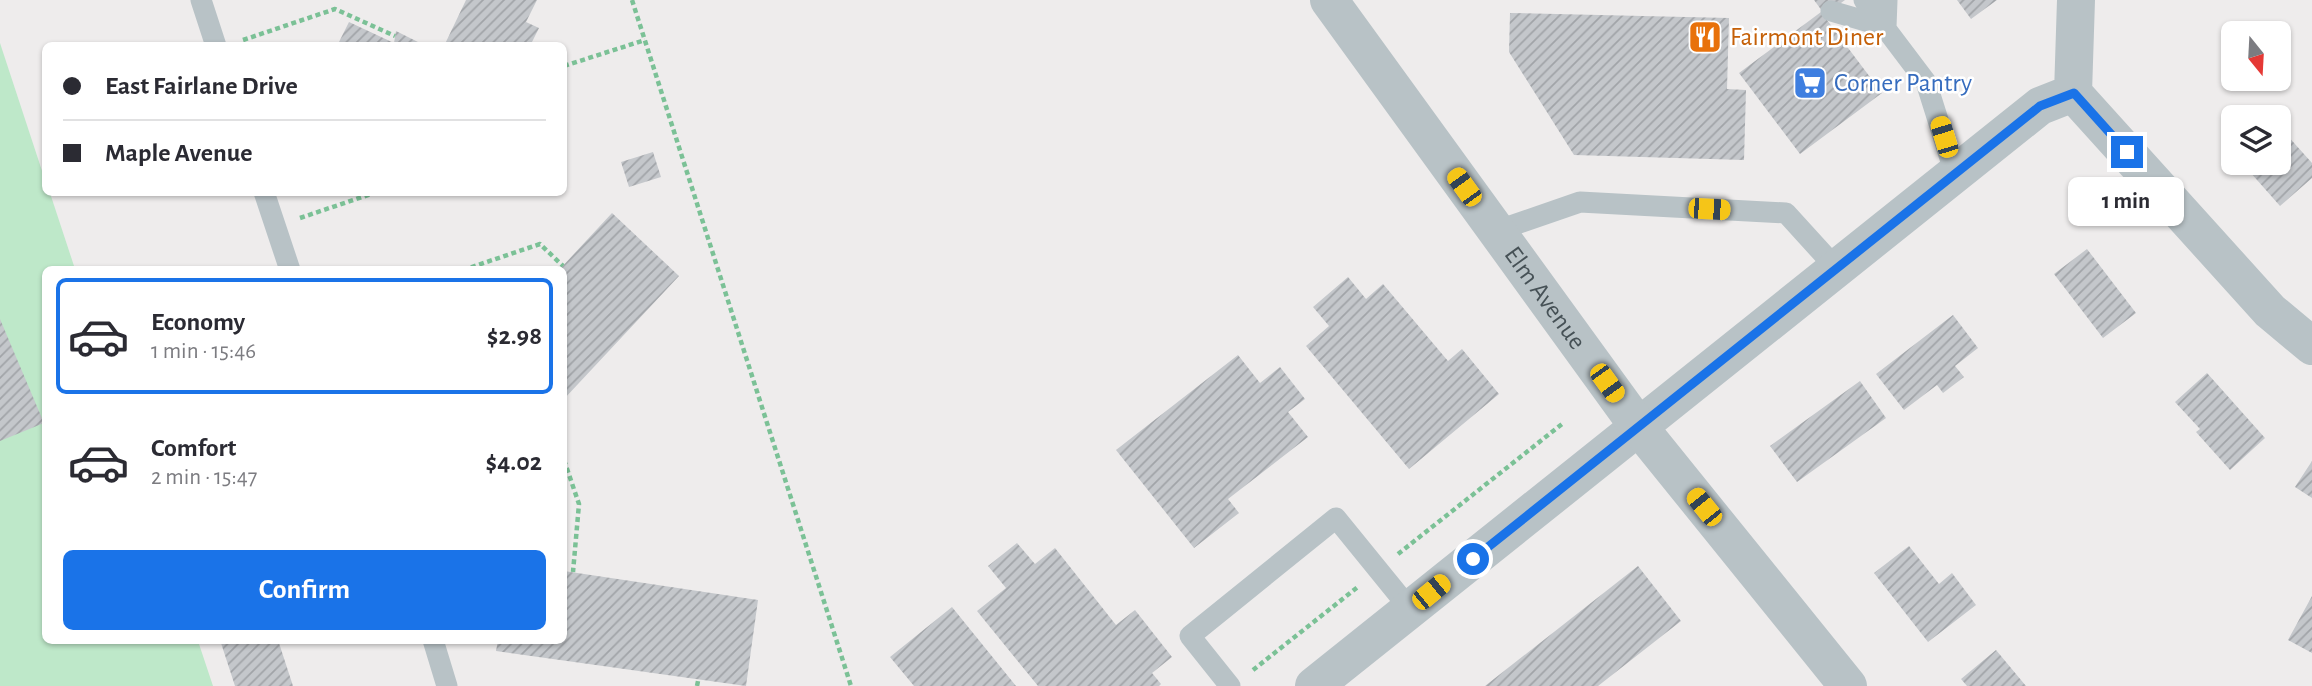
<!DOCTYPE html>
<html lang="en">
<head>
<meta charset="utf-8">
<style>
  body { margin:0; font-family:"Alegreya Sans",sans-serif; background:#f2f2f3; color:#2b2b33; height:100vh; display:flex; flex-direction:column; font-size:26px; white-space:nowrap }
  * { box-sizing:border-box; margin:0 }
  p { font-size:23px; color:#7c7c81 }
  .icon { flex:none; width:38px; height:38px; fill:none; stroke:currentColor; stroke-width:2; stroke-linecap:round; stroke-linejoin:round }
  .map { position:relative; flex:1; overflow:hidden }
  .sheet { position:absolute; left:42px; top:266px; width:525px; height:378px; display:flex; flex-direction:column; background:#fff; border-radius:10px; box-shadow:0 2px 5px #0004 }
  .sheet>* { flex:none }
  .top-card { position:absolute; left:42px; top:42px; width:525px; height:154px; border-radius:10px; box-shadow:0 2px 5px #0004; display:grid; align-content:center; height:154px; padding:0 21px; background:#fff }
  .needle { width:46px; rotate:162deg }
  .buttons { position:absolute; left:2221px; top:21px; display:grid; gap:14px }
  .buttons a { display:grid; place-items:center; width:70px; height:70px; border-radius:10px; background:#fff; box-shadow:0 2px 5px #0004; font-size:35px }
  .end { position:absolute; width:32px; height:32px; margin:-16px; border:9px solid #1a73e8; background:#fff; box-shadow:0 0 0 4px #fff }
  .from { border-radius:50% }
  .bubble { position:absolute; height:49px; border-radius:10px; background:#fff; box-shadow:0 2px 5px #0004; font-size:23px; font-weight:700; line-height:49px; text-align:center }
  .car { position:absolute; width:21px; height:42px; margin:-21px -10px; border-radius:9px; box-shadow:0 0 5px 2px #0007; background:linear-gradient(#f5c518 24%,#345 0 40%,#f5c518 0 76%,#345 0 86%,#f5c518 0) }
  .top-card b { display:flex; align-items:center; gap:24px; height:66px; font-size:26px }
  .top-card b+b { border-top:2px solid #e1e1e2 }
  .top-card i { width:18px; height:18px; background:#2b2b33 }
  ul { padding:12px 0 0; list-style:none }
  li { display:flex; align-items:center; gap:21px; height:116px; margin:0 14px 10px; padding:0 7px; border:4px solid transparent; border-radius:10px }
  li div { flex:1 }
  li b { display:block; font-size:26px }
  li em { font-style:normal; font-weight:700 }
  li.on { border-color:#1a73e8 }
  li>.icon { width:63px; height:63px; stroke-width:1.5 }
  .cta { display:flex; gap:14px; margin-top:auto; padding:14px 21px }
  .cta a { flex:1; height:80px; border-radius:10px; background:#1a73e8; color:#fff; font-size:28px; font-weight:700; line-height:80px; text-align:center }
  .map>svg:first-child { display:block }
  .park { fill:#bee8c9 }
  .building { fill:url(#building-hatch) }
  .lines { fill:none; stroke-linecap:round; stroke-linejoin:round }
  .path { stroke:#7bc196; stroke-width:4.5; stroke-dasharray:5 3.5; stroke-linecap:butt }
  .service { stroke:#b8c2c6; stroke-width:21 }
  .minor { stroke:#b8c2c6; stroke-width:38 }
  .tertiary { stroke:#b8c2c6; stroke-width:38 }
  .route { stroke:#1a73e8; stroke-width:9 }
  .labels { text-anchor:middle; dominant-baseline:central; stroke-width:5; stroke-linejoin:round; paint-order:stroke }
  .food-label { font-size:26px; fill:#c56008; stroke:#fff; text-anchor:start }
  .shop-label { font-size:26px; fill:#366cbe; stroke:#fff; text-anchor:start }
  .street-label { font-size:26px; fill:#465156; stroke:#fff }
</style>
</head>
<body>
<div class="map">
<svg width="2312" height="686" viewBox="0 0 2312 686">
  <defs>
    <pattern id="building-hatch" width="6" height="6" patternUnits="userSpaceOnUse" patternTransform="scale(1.75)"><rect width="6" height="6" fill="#c4c7cb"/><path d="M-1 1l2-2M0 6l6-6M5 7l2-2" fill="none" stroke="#a1a4a8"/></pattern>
  </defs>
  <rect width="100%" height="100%" fill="#eeecec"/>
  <!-- park -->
  <path class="park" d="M0 43 45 180 46 192 50 193 75 269 46 270V640L198 641 213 686H0Z"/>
  <!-- building -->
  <path class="building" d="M466 0H537L526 22 539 28 530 46H444Z
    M1814 0H1845L1825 15Z
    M1957 0H1997L1971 19Z
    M1821 12 1882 93 1800 154 1739 73Z
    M1510 13 1729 18 1727 89 1746 90 1744 160 1574 155 1509 52Z
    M349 22 394 43 396 31 426 46H337Z
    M2263 107 2272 117H2251Z
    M2278 125 2312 163V178L2280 206 2242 163H2278Z
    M2233 133V152L2224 141Z
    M653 152 661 177 629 187 621 162Z
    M612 213 679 276 564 399V270H559Z
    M2087 249 2136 313 2103 338 2054 274Z
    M1348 277 1366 299 1383 284 1448 361 1462 349 1499 394 1409 469 1306 346 1329 326 1313 307Z
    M1953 315 1978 348 1955 366 1964 377 1943 393 1937 385 1904 410 1876 374Z
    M0 319 44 423 0 441Z
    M1238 355 1260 383 1280 367 1305 399 1288 412 1308 437 1228 499 1239 513 1194 548 1116 450Z
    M2207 373 2265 438 2230 470 2196 432 2200 429 2175 402Z
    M1860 381 1886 418 1797 482 1770 446Z
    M2312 461V498L2295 487Z
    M1017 543 1035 564 1055 548 1116 625 1135 610 1172 657 1152 673 1161 684 1159 686H1038L977 611 1006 588 988 566Z
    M1909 546 1939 584 1952 573 1976 605 1928 642 1874 573Z
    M1638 566 1681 621 1598 686H1485Z
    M564 571 758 600 746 686 496 651 498 640H564Z
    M2312 596V653L2288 640Z
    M952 607 1016 686H914L890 657Z
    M220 640H278L293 686H235Z
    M1996 650 2026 686H1967L1961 679Z"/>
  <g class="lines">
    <!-- path -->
    <path class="path" d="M632 0 851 686
      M243 40 335 9 395 36
      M564 66 645 40
      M300 218 377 192
      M463 270 540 244 563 266
      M564 460 579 504 573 572
      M1398 554 1562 424
      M1253 670 1359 586
      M697 686 698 681"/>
    <!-- service -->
    <path class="service" d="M201 0 216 46
      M1864 0 1926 82 1955 174
      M1831 11 1886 27 1887 0
      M264 192 290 270
      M1496 231 1580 202 1786 213 1836 268
      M433 640 447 686
      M1230 686 1190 636 1336 518 1410 609"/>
    <!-- minor -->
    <path class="minor" d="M2076 0 2073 93 2270 311 2312 346
      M1314 686 2040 106 2073 93"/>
    <!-- tertiary -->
    <path class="tertiary" id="s1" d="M1329 0 1638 426 1848 686"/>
  </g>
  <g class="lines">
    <!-- route -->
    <path class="route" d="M1473 559 2040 106 2074 93 2127 152"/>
  </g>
  <!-- icons -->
  <defs>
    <symbol id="restaurant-square" viewBox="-11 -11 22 22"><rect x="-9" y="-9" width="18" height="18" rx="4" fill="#e8710a" stroke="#fff"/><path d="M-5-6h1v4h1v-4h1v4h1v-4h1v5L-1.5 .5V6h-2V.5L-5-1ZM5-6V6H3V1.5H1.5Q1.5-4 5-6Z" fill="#fff"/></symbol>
    <symbol id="supermarket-square" viewBox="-11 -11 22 22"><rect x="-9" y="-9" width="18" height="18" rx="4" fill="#3f7fe0" stroke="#fff"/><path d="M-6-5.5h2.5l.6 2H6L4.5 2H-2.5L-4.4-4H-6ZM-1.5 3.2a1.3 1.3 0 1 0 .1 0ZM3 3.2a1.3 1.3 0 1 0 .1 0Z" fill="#fff"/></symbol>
  </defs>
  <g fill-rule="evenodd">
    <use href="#restaurant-square" x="1686" y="18" width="38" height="38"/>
    <use href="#supermarket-square" x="1791" y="64" width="38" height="38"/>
  </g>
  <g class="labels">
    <!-- food labels -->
    <g class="food-label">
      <text x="1730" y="37">Fairmont Diner</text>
    </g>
    <!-- shop labels -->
    <g class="shop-label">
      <text x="1834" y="83">Corner Pantry</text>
    </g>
    <!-- street labels -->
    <g class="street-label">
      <text stroke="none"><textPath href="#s1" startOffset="368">Elm Avenue</textPath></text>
    </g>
  </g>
</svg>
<div class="buttons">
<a><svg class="needle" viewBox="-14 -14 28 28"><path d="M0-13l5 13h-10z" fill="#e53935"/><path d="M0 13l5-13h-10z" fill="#7c7c81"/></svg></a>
<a><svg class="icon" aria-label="layers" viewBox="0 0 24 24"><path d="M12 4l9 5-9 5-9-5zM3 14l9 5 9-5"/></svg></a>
</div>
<i class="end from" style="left:1473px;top:559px"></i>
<i class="end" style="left:2127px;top:152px"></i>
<div class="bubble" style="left:2068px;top:177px;width:116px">1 min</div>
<i class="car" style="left:1944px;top:137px;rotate:343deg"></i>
<i class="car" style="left:1464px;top:187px;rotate:324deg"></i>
<i class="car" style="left:1709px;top:209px;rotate:93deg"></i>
<i class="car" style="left:1607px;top:383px;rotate:144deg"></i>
<i class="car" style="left:1704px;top:507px;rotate:321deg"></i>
<i class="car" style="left:1431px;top:592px;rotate:51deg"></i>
<div class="top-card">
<b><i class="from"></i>East Fairlane Drive</b>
<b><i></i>Maple Avenue</b>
</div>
<section class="sheet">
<ul>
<li class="on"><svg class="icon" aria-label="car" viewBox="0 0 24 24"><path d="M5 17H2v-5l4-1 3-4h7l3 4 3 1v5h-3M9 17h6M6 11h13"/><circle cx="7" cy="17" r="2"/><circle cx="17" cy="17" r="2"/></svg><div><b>Economy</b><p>1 min · 15:46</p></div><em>$2.98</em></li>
<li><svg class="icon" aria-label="car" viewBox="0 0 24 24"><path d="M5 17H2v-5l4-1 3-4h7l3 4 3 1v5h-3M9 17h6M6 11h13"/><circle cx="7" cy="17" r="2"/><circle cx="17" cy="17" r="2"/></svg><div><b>Comfort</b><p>2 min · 15:47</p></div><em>$4.02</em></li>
</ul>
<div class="cta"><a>Confirm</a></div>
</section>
</div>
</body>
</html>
